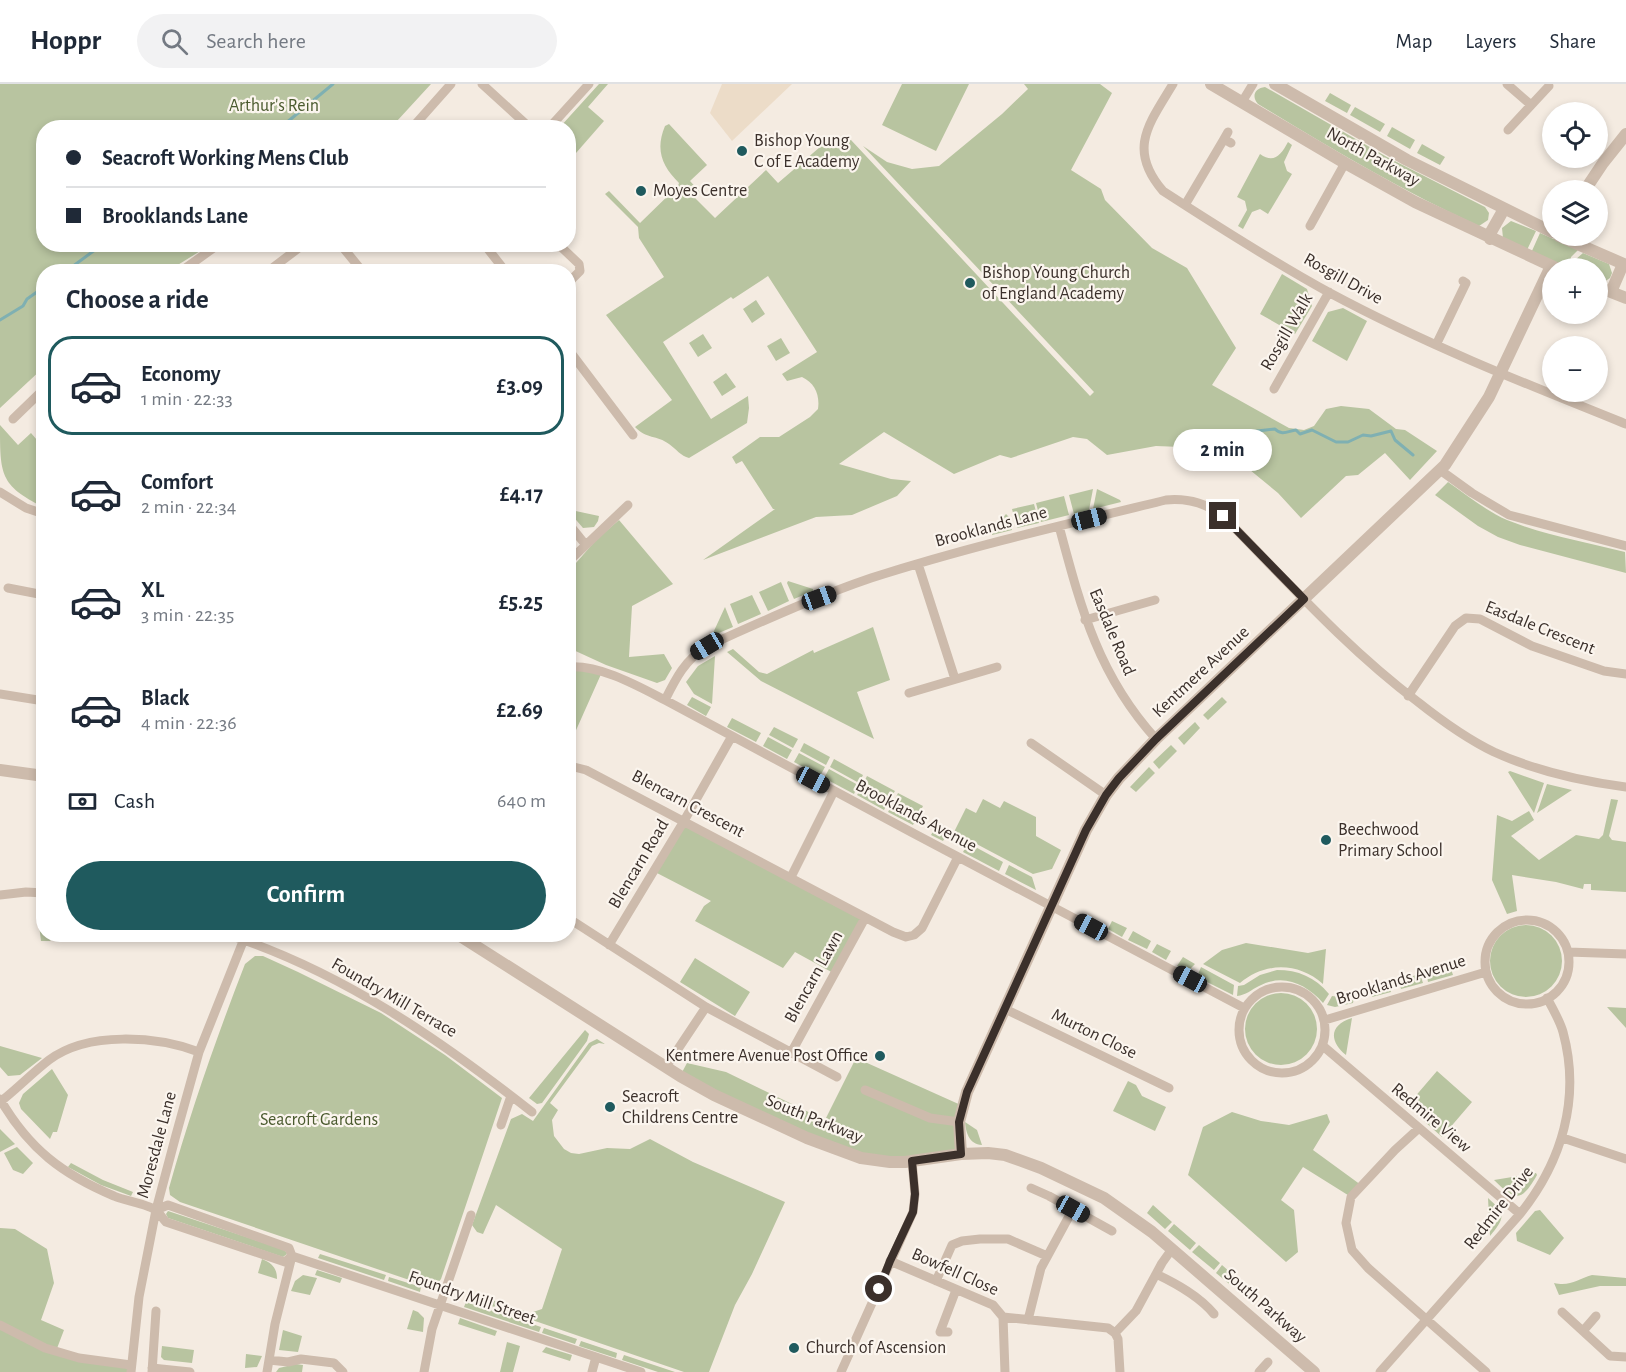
<!DOCTYPE html>
<html lang="en">
<head>
<meta charset="utf-8">
<style>
  body { margin:0; font-family:"Alegreya Sans",sans-serif; background:#f2f2f3; color:#1f2937; height:100vh; display:flex; flex-direction:column; font-size:22px; white-space:nowrap }
  * { box-sizing:border-box; margin:0 }
  p { font-size:20px; color:#747a83 }
  .icon { flex:none; width:33px; height:33px; fill:none; stroke:currentColor; stroke-width:2; stroke-linecap:round; stroke-linejoin:round }
  .map { position:relative; flex:1; overflow:hidden }
  .sheet { position:absolute; left:36px; top:180px; width:540px; height:678px; display:flex; flex-direction:column; background:#fff; border-radius:24px; box-shadow:0 3px 9px #0003 }
  .sheet>* { flex:none }
  .hud { position:absolute; left:36px; top:36px; width:540px; height:132px; border-radius:24px; box-shadow:0 3px 9px #0003; display:grid; align-content:center; height:132px; padding:0 30px; background:#fff }
  .fabs { position:absolute; left:1542px; top:18px; display:grid; gap:12px }
  .fabs a { display:grid; place-items:center; width:66px; height:66px; border-radius:50%; background:#fff; box-shadow:0 3px 9px #0003; font-size:30px }
  .end { position:absolute; width:27px; height:27px; margin:-14px; border:8px solid #3b302b; background:#fff; box-shadow:0 0 0 3px #fff }
  .from { border-radius:50% }
  .bubble { position:absolute; height:42px; border-radius:21px; background:#fff; box-shadow:0 3px 9px #0003; font-size:20px; font-weight:600; line-height:42px; text-align:center }
  .car { position:absolute; width:18px; height:36px; margin:-18px -9px; border-radius:8px; box-shadow:0 0 4px 2px #0007; background:linear-gradient(#222 24%,#8ab4d8 0 40%,#222 0 76%,#8ab4d8 0 86%,#222 0) }
  .hud b { display:flex; align-items:center; gap:21px; height:57px; font-size:22px }
  .hud b+b { border-top:2px solid #e0e1e3 }
  .hud i { width:15px; height:15px; background:#1f2937 }
  ul { padding:0; list-style:none }
  li { display:flex; align-items:center; gap:18px; height:99px; margin:0 12px 9px; padding:0 18px; border:3px solid transparent; border-radius:24px }
  li div { flex:1 }
  li b { display:block; font-size:22px }
  li em { font-style:normal; font-weight:600 }
  li.on { border-color:#1f5a5e }
  li>.icon { width:54px; height:54px; stroke-width:1.5 }
  h2 { padding:0 30px; font-size:27px; line-height:72px }
  .pay { display:flex; align-items:center; gap:15px; height:66px; padding:0 30px; font-size:22px }
  .pay p { margin-inline-start:auto }
  .primary-button { display:flex; gap:12px; margin-top:auto; padding:12px 30px }
  .primary-button a { flex:1; height:69px; border-radius:36px; background:#1f5a5e; color:#fff; font-size:24px; font-weight:600; line-height:69px; text-align:center }
  header { display:flex; align-items:center; gap:36px; box-sizing:border-box; height:84px; padding:0 30px; background:#fff; border-bottom:2px solid #e0e1e3 }
  header strong { font-size:28px }
  nav { display:flex; gap:33px; margin-inline-start:auto; font-size:21px }
  .search { width:420px; height:54px; background:#f2f2f3; display:flex; align-items:center; gap:15px; box-sizing:border-box; padding:0 21px; border-radius:33px; color:#747a83; font-size:22px }
  .map>svg:first-child { display:block }
  .green { fill:#b8c4a0 }
  .plaza { fill:#ecdcc8 }
  .lines { fill:none; stroke-linecap:round; stroke-linejoin:round }
  .stream { stroke:#7fb0b2; stroke-width:3 }
  .minor { stroke:#cdbbac; stroke-width:9 }
  .tertiary { stroke:#cdbbac; stroke-width:12 }
  .route { stroke:#3b302b; stroke-width:8 }
  .poi-dot { fill:#1f5a5e; stroke:#fbf5ee; stroke-width:2 }
  .labels { text-anchor:middle; dominant-baseline:central; stroke-width:4.5; stroke-linejoin:round; paint-order:stroke }
  .park-label { font-size:18px; fill:#4a5a2e; stroke:#fbf5ee }
  .poi-label { font-size:18px; fill:#3b302b; stroke:#fbf5ee; text-anchor:start }
  .street-label { font-size:18px; fill:#3b302b; stroke:#fbf5ee }
</style>
</head>
<body>
<header>
<strong>Hoppr</strong>
<div class="search"><svg class="icon" aria-label="search" viewBox="0 0 24 24"><circle cx="10" cy="10" r="6"/><path d="M15 15l6 6"/></svg>Search here</div>
<nav><a>Map</a><a>Layers</a><a>Share</a></nav>
</header>
<div class="map">
<svg width="1626" height="1288" viewBox="0 0 1626 1288">
  <rect width="100%" height="100%" fill="#f4ebe1"/>
  <!-- green -->
  <path class="green" d="M0 0H431L397 37 399 43 44 44V160L210 161 168 187 44 188 43 284 0 324Z
    M599 0H608L588 23 604 37 569 77 568 44 560 43Z
    M902 0H969L936 67 882 41Z
    M1024 0H1100L1112 9 1071 86 1101 105 1105 116 1152 164 1187 184 1236 264 1212 301 1289 344 1304 346 1314 342 1326 325 1341 322 1369 325 1396 345 1405 346 1437 367 1410 396 1385 369 1358 391 1346 392 1301 434 1278 409 1228 368 1206 364 1156 362 1107 371 1087 355 1073 353 1011 374 1000 371 954 390 884 348 839 380 891 395 911 397 897 412 852 431 816 433 703 476 775 425H773L742 377 736 380 732 373 760 353H779L810 333 818 325C820 311 815 299 802 293L787 297 782 290 817 268 768 192 733 215 731 213 663 258 711 335 748 312 749 324 747 339 689 374C681 372 676 365 669 360 657 351 646 355 635 343L672 316 606 231 664 193 639 154 638 143 605 110 609 107 640 139 678 102 679 99C662 82 655 66 665 42L669 40 707 81 690 97 700 108 695 114 715 134 766 86 778 99 834 51 842 57 851 56 1090 312 1094 308 863 62 887 78 912 85 939 82 1002 30 1028 5Z
    M1265 3 1387 73 1485 123 1489 129 1488 136 1479 142C1402 107 1330 64 1258 20 1251 12 1255 4 1265 3Z
    M1330 9 1351 21 1347 29 1325 17Z
    M1355 23 1385 40 1380 48 1350 31Z
    M1392 43 1415 56 1410 65 1387 52Z
    M1288 58 1292 61 1284 78 1287 87 1292 90 1268 130 1260 125 1252 128 1243 145 1238 142 1247 126 1245 117 1237 113 1260 70C1274 80 1281 71 1288 58Z
    M1422 60 1445 73 1440 81 1417 69Z
    M1511 137 1536 147 1527 166 1503 154 1502 144Z
    M1540 149 1578 166 1571 173 1569 184 1531 169Z
    M1583 169 1609 180 1612 189 1610 194 1604 198 1598 196V184H1574L1575 176Z
    M1282 190 1307 205 1312 222 1295 250 1260 230Z
    M756 216 765 230 752 239 743 225Z
    M1343 224 1367 237 1347 277 1312 257 1328 228Z
    M703 250 712 264 698 273 689 259Z
    M781 254 790 269 776 277 767 262Z
    M726 289 736 303 722 312 713 298Z
    M0 341 18 361 31 349 43 363V423C0 401 0 391 0 341Z
    M1448 398C1467 411 1486 427 1507 436 1544 451 1586 458 1625 468L1626 489 1520 461 1498 453 1478 442 1435 411Z
    M1093 405 1089 426 1074 430 1069 411Z
    M1097 405 1120 416 1121 418 1093 425Z
    M1064 412 1069 431 1041 438 1036 419Z
    M1034 420 1039 439 1017 444 1012 425Z
    M571 426 599 432 598 437 594 443 583 444 571 430Z
    M1006 430 1009 433 1012 446 992 451V447Z
    M619 436 673 500 632 522 629 573 664 570 672 584 665 596 657 599 606 581 569 564V487L596 456Z
    M788 497 813 505V507L794 515 787 499Z
    M781 498 789 517 768 527 759 508Z
    M752 511 761 530 738 540 730 520Z
    M725 523 733 543 714 551 713 549Z
    M873 543 890 596 857 608 874 655 761 597 727 568 733 565 759 588 767 590 813 566 814 569Z
    M715 572 712 620 694 610 686 598 698 582Z
    M569 583 602 588 569 662Z
    M692 613 711 623 706 632 687 621Z
    M1222 613 1227 618 1208 636 1203 631Z
    M732 634 761 649 756 658 727 643Z
    M1195 638 1200 644 1184 661 1178 654Z
    M774 643 798 655 793 664 769 651Z
    M768 653 792 666 787 675 763 662Z
    M804 659 830 673 826 681 800 667Z
    M1171 661 1177 667 1159 685 1153 678Z
    M799 669 825 683 820 692 794 678Z
    M834 675 863 691 859 699 830 683Z
    M1149 683 1155 689 1136 708 1130 703Z
    M829 685 858 701 854 710 824 694Z
    M1510 687 1544 699 1534 729 1508 688Z
    M867 692 895 707 890 715 863 700Z
    M1547 700 1572 706 1537 729Z
    M862 703 889 717 884 726 857 711Z
    M898 709 923 722 919 730 894 717Z
    M983 715 1000 724 1004 717 1036 733V752L1061 766 1052 785 1033 790 954 748 966 724 976 729Z
    M1611 715 1618 716 1609 752 1612 756 1626 758V808L1591 806V800H1584L1583 805 1556 798 1512 791 1517 827 1507 830 1492 796 1497 731 1512 737 1529 727 1534 736 1511 752 1539 776 1576 751 1599 755 1603 751Z
    M893 719 917 732 913 741 888 728Z
    M684 737 865 834 835 890 795 868 783 884 695 837 704 822 711 817 655 788Z
    M936 742 948 748 943 757 931 751Z
    M968 759 1003 778 999 787 963 768Z
    M1009 781 1032 793 1036 806 1005 790Z
    M36 817H43L44 850 55 851 50 857H41Z
    M1112 837 1127 844 1122 853 1108 845Z
    M1490 877a36 36 0 1 1 72 0a36 36 0 1 1-72 0Z
    M1133 847 1151 857 1147 865 1128 856Z
    M1246 859 1308 869 1326 865 1323 900C1298 878 1265 878 1240 899L1203 880 1222 866Z
    M1157 860 1171 867 1166 876 1152 868Z
    M255 872H263L298 888 381 929 445 971 502 1014 441 1195 437 1200 427 1202 180 1118 170 1111 169 1104C191 1026 216 955 245 880Z
    M1183 873 1195 880 1188 887 1177 882Z
    M695 874 750 908 735 932 680 898Z
    M1450 882 1453 891 1428 898 1426 888Z
    M1201 883 1234 901 1233 911 1197 893Z
    M1277 886C1298 886 1315 893 1329 910L1323 919C1306 900 1283 889 1259 902 1251 906 1246 911 1237 912L1238 902 1244 901 1260 891Z
    M1420 890 1423 899 1401 905 1399 896Z
    M1389 898 1391 908 1372 913 1369 904Z
    M1355 908 1353 919 1335 923 1327 921 1332 912 1340 913Z
    M1245 945a36 36 0 1 1 72 0a36 36 0 1 1-72 0Z
    M1607 923 1626 924V944Z
    M1352 934 1346 971C1329 957 1329 941 1352 934Z
    M585 946 589 950 587 957 542 1019 537 1020 529 1014Z
    M597 955 605 960 599 959 592 962 550 1019 558 1026 552 1036 554 1052 564 1065 571 1069 579 1070 607 1064 630 1065 650 1055 693 1078 785 1118 752 1190 735 1221 709 1288H684L468 1214 469 1208 530 1229 542 1225 562 1165 496 1121 483 1150 477 1148 472 1141 511 1035 522 1030 533 1037 589 959Z
    M0 962 42 974 20 991 8 992 0 983Z
    M856 974 963 1022 961 1070 861 1074 680 992 687 979 726 988 825 1036Z
    M52 985 68 1011 57 1048H53L50 1055 21 1025 19 1019 23 1010Z
    M1437 987 1472 1018 1442 1053 1407 1022Z
    M1128 997 1136 1001 1142 1012 1166 1023 1155 1047 1113 1027Z
    M1232 1028 1261 1037 1289 1041 1327 1030 1330 1038 1313 1066 1361 1101 1351 1113 1303 1083 1281 1116 1294 1126 1298 1168 1286 1178 1188 1091 1203 1043Z
    M965 1038 977 1046 982 1061C969 1060 966 1049 965 1038Z
    M0 1045 15 1060 0 1068Z
    M17 1063 33 1079 23 1090 13 1086 4 1069Z
    M71 1079 103 1096 133 1108 131 1112 101 1101 68 1083Z
    M1536 1089 1537 1091C1521 1119 1515 1117 1494 1096Z
    M1488 1114C1506 1130 1505 1134 1490 1152Z
    M1153 1121 1172 1138 1165 1145 1147 1129Z
    M1540 1126 1564 1154 1550 1171 1517 1157 1516 1149 1535 1127Z
    M168 1127 285 1166 287 1170 283 1173 168 1134 166 1130Z
    M1174 1140 1196 1159 1190 1166 1168 1147Z
    M0 1144 15 1145 47 1165 54 1199 41 1236 64 1246 56 1267 131 1281V1288H0Z
    M1199 1161 1220 1179 1214 1186 1192 1168Z
    M320 1170 386 1191 384 1196 318 1174Z
    M262 1175C272 1179 277 1184 277 1195L258 1189Z
    M1222 1181 1239 1196 1233 1203 1216 1189Z
    M317 1186 342 1194 340 1199 315 1191Z
    M303 1191 317 1194 310 1211 291 1207 295 1197Z
    M1592 1191 1626 1194V1202H1600L1559 1211 1554 1199C1570 1203 1578 1195 1592 1191Z
    M389 1193 421 1203 420 1208 388 1197Z
    M466 1218 541 1243 539 1248 464 1223Z
    M413 1226 418 1228 424 1234 423 1248 407 1245Z
    M460 1234 497 1247 495 1252 458 1240Z
    M544 1244 577 1255 575 1260 542 1249Z
    M283 1246 302 1252 298 1268 279 1266Z
    M581 1257 617 1269 616 1274 579 1262Z
    M507 1258 520 1262 513 1288H500Z
    M162 1262 194 1266 192 1279 164 1276 161 1273Z
    M546 1263 572 1271 570 1277 542 1268Z
    M246 1270 262 1272 257 1283 245 1284Z
    M624 1271 675 1288H658L622 1276Z
    M296 1280 303 1281 302 1288H276L279 1284Z"/>
  <!-- plaza -->
  <path class="plaza" d="M722 0H792L732 57 710 29Z"/>
  <g class="lines">
    <!-- stream -->
    <path class="stream" d="M276 44 286 39 333 0
      M65 188 103 160
      M0 236 23 222 27 215 44 203
      M1249 348 1275 345C1282 352 1288 347 1296 346L1300 350 1312 346 1336 358H1348L1363 351 1371 352 1391 347 1395 356 1413 371"/>
    <!-- minor -->
    <path class="minor" d="M482 0 527 41 535 44
      M1173 0C1149 40 1127 65 1163 107 1217 142 1273 178 1330 209 1425 260 1526 300 1626 340
      M1507 0 1531 21
      M1242 18 1253 0
      M412 44 451 0
      M549 44 589 0
      M1508 46 1549 2
      M1228 48 1224 55 1231 59
      M1185 121 1224 55
      M1310 142 1345 79
      M340 160 363 188
      M484 160 506 188
      M558 160 579 180 580 187 568 199
      M180 188 219 160
      M267 188 304 160
      M1436 261 1466 199 1463 197
      M568 265 633 351
      M1274 305 1329 208
      M13 335 44 305
      M1440 386 1472 409 1509 431 1626 462
      M0 408 26 424 44 430
      M568 439 585 460
      M1059 442C1081 524 1098 591 1156 655
      M568 478 628 421
      M918 480 955 595
      M8 504 44 511
      M1085 536 1155 516
      M568 583C599 580 638 602 665 616L911 748 1244 924
      M909 609 997 583
      M0 610 44 617
      M1408 612 1455 542 1466 534 1480 535 1532 562 1604 587 1626 590
      M665 616C676 594 685 576 707 562 761 538 815 513 871 494 968 463 1067 440 1166 416 1188 414 1206 419 1223 432 1286 496 1346 564 1418 618 1442 637 1467 655 1494 668 1536 687 1580 697 1626 703
      M1031 659 1106 711
      M568 685 574 683 586 686 893 848 906 853 914 851 922 844 958 773
      M791 793 834 707
      M0 811 26 808 44 809
      M568 834 706 923 837 993
      M1485 878a42 42 0 1 1 84 0a42 42 0 1 1-84 0Z
      M226 850C341 887 439 955 532 1028
      M609 861 684 737 732 652
      M1568 868 1626 870
      M1239 946a43 43 0 1 1 86 0a43 43 0 1 1-86 0Z
      M1005 925 1169 1004
      M1325 936 1486 888
      M1323 962 1520 1130
      M791 969 865 834
      M666 983 706 923
      M865 1006 930 1034 959 1038
      M0 1015C29 1065 62 1090 114 1112 125 1117 149 1120 157 1127 160 1130 163 1135 166 1138L285 1178 292 1172
      M0 1018C17 1005 32 989 49 976 88 947 156 952 199 968
      M501 1041 511 1012
      M1418 1045 1395 1066 1351 1113 1346 1139 1352 1166 1368 1184 1486 1288
      M1563 1054 1626 1075
      M1031 1104 1049 1112 1112 1147
      M156 1126 168 1121 289 1164 292 1172 641 1288
      M890 1177 993 1221 1003 1233
      M1156 1190C1177 1200 1199 1212 1214 1230
      M936 1197 952 1161 962 1157 980 1155H1008L1047 1172
      M1562 1228 1610 1272 1626 1273
      M1028 1236 1041 1184 1073 1125
      M0 1241 45 1264 79 1274 131 1281
      M1583 1247 1596 1232
      M948 1248H940L956 1206
      M269 1276 288 1278 301 1275 334 1279 343 1288
      M152 1284 190 1288
      M131 1288 139 1213 156 1126 176 1051 199 968 246 850
      M152 1288 156 1227
      M267 1288 275 1240 292 1172
      M424 1288 432 1245 471 1131
      M592 1288 596 1273
      M841 1288 913 1128 915 1110 912 1077
      M1005 1288 1003 1233 1108 1244 1115 1249
      M1120 1288 1118 1255 1115 1249 1136 1227 1162 1179 1172 1165
      M1259 1288 1268 1278
      M1380 1288 1520 1130C1562 1078 1581 1014 1563 948 1560 937 1553 925 1547 914"/>
    <!-- tertiary -->
    <path class="tertiary" d="M1211 0 1345 79 1415 118 1556 184
      M1275 0 1407 76 1552 148
      M1585 106 1603 79 1626 50
      M1559 152 1626 181
      M1490 155 1491 148 1504 125
      M1598 203 1626 214
      M1611 208 1623 180
      M0 686 44 692
      M457 850 680 992 714 1011 807 1054 861 1074 890 1078H905L961 1070 988 1069 1005 1071 1041 1084 1104 1114 1152 1148 1314 1288
      M961 1070 959 1038 967 1008 1086 746 1106 711 1119 694 1156 655 1445 381 1489 313 1551 182"/>
  </g>
  <g class="lines">
    <!-- route -->
    <path class="route" d="M879 1205 890 1177 913 1128 915 1110 912 1077 961 1070 959 1038 967 1008 1086 746 1106 711 1119 694 1156 655 1304 515 1223 432"/>
  </g>
  <!-- markers -->
  <g class="poi-dot">
    <circle cx="742" cy="67" r="6"/>
    <circle cx="641" cy="107" r="6"/>
    <circle cx="970" cy="199" r="6"/>
    <circle cx="1326" cy="756" r="6"/>
    <circle cx="880" cy="972" r="6"/>
    <circle cx="610" cy="1023" r="6"/>
    <circle cx="794" cy="1264" r="6"/>
  </g>
  <g class="labels">
    <!-- park labels -->
    <g class="park-label">
      <text x="274" y="22">Arthur's Rein</text>
      <text x="319" y="1036">Seacroft Gardens</text>
    </g>
    <!-- poi labels -->
    <g class="poi-label">
      <text x="754" y="57">Bishop Young<tspan x="754" dy="21">C of E Academy</tspan></text>
      <text x="653" y="107">Moyes Centre</text>
      <text x="982" y="189">Bishop Young Church<tspan x="982" dy="21">of England Academy</tspan></text>
      <text x="1338" y="746">Beechwood<tspan x="1338" dy="21">Primary School</tspan></text>
      <text x="868" y="972" text-anchor="end">Kentmere Avenue Post Office</text>
      <text x="622" y="1013">Seacroft<tspan x="622" dy="21">Childrens Centre</tspan></text>
      <text x="806" y="1264">Church of Ascension</text>
    </g>
    <!-- street labels -->
    <g class="street-label">
      <text transform="translate(1373 73) rotate(29)">North Parkway</text>
      <text transform="translate(1343 195) rotate(29)">Rosgill Drive</text>
      <text transform="translate(1287 248) rotate(-60)">Rosgill Walk</text>
      <text transform="translate(991 443) rotate(-15)">Brooklands Lane</text>
      <text transform="translate(1540 544) rotate(22)">Easdale Crescent</text>
      <text transform="translate(1112 548) rotate(67)">Easdale Road</text>
      <text transform="translate(1201 588) rotate(-43)">Kentmere Avenue</text>
      <text transform="translate(688 720) rotate(28)">Blencarn Crescent</text>
      <text transform="translate(916 732) rotate(28)">Brooklands Avenue</text>
      <text transform="translate(639 780) rotate(-59)">Blencarn Road</text>
      <text transform="translate(814 893) rotate(-61)">Blencarn Lawn</text>
      <text transform="translate(1401 896) rotate(-17)">Brooklands Avenue</text>
      <text transform="translate(394 914) rotate(30)">Foundry Mill Terrace</text>
      <text transform="translate(1094 950) rotate(26)">Murton Close</text>
      <text transform="translate(1431 1034) rotate(40)">Redmire View</text>
      <text transform="translate(814 1035) rotate(22)">South Parkway</text>
      <text transform="translate(157 1061) rotate(-75)">Moresdale Lane</text>
      <text transform="translate(1499 1124) rotate(-52)">Redmire Drive</text>
      <text transform="translate(955 1188) rotate(24)">Bowfell Close</text>
      <text transform="translate(472 1214) rotate(19)">Foundry Mill Street</text>
      <text transform="translate(1265 1222) rotate(41)">South Parkway</text>
    </g>
  </g>
</svg>
<div class="fabs">
<a><svg class="icon" aria-label="locate" viewBox="0 0 24 24"><circle cx="12" cy="12" r="6"/><path d="M12 2v4M12 18v4M2 12h4M18 12h4"/></svg></a>
<a><svg class="icon" aria-label="layers" viewBox="0 0 24 24"><path d="M12 4l9 5-9 5-9-5zM3 14l9 5 9-5"/></svg></a>
<a>+</a>
<a>−</a>
</div>
<i class="end from" style="left:879px;top:1205px"></i>
<i class="end" style="left:1223px;top:432px"></i>
<div class="bubble" style="left:1173px;top:345px;width:99px">2 min</div>
<i class="car" style="left:1089px;top:435px;rotate:76deg"></i>
<i class="car" style="left:819px;top:514px;rotate:70deg"></i>
<i class="car" style="left:707px;top:562px;rotate:239deg"></i>
<i class="car" style="left:813px;top:696px;rotate:118deg"></i>
<i class="car" style="left:1091px;top:843px;rotate:298deg"></i>
<i class="car" style="left:1190px;top:895px;rotate:298deg"></i>
<i class="car" style="left:1073px;top:1125px;rotate:119deg"></i>
<div class="hud">
<b><i class="from"></i>Seacroft Working Mens Club</b>
<b><i></i>Brooklands Lane</b>
</div>
<section class="sheet">
<h2>Choose a ride</h2>
<ul>
<li class="on"><svg class="icon" aria-label="car" viewBox="0 0 24 24"><path d="M5 17H2v-5l4-1 3-4h7l3 4 3 1v5h-3M9 17h6M6 11h13"/><circle cx="7" cy="17" r="2"/><circle cx="17" cy="17" r="2"/></svg><div><b>Economy</b><p>1 min · 22:33</p></div><em>£3.09</em></li>
<li><svg class="icon" aria-label="car" viewBox="0 0 24 24"><path d="M5 17H2v-5l4-1 3-4h7l3 4 3 1v5h-3M9 17h6M6 11h13"/><circle cx="7" cy="17" r="2"/><circle cx="17" cy="17" r="2"/></svg><div><b>Comfort</b><p>2 min · 22:34</p></div><em>£4.17</em></li>
<li><svg class="icon" aria-label="car" viewBox="0 0 24 24"><path d="M5 17H2v-5l4-1 3-4h7l3 4 3 1v5h-3M9 17h6M6 11h13"/><circle cx="7" cy="17" r="2"/><circle cx="17" cy="17" r="2"/></svg><div><b>XL</b><p>3 min · 22:35</p></div><em>£5.25</em></li>
<li><svg class="icon" aria-label="car" viewBox="0 0 24 24"><path d="M5 17H2v-5l4-1 3-4h7l3 4 3 1v5h-3M9 17h6M6 11h13"/><circle cx="7" cy="17" r="2"/><circle cx="17" cy="17" r="2"/></svg><div><b>Black</b><p>4 min · 22:36</p></div><em>£2.69</em></li>
</ul>
<div class="pay"><svg class="icon" aria-label="cash" viewBox="0 0 24 24"><path d="M3 7h18v10H3z"/><circle cx="12" cy="12" r="2"/></svg>Cash<p>640 m</p></div>
<div class="primary-button"><a>Confirm</a></div>
</section>
</div>
</body>
</html>
